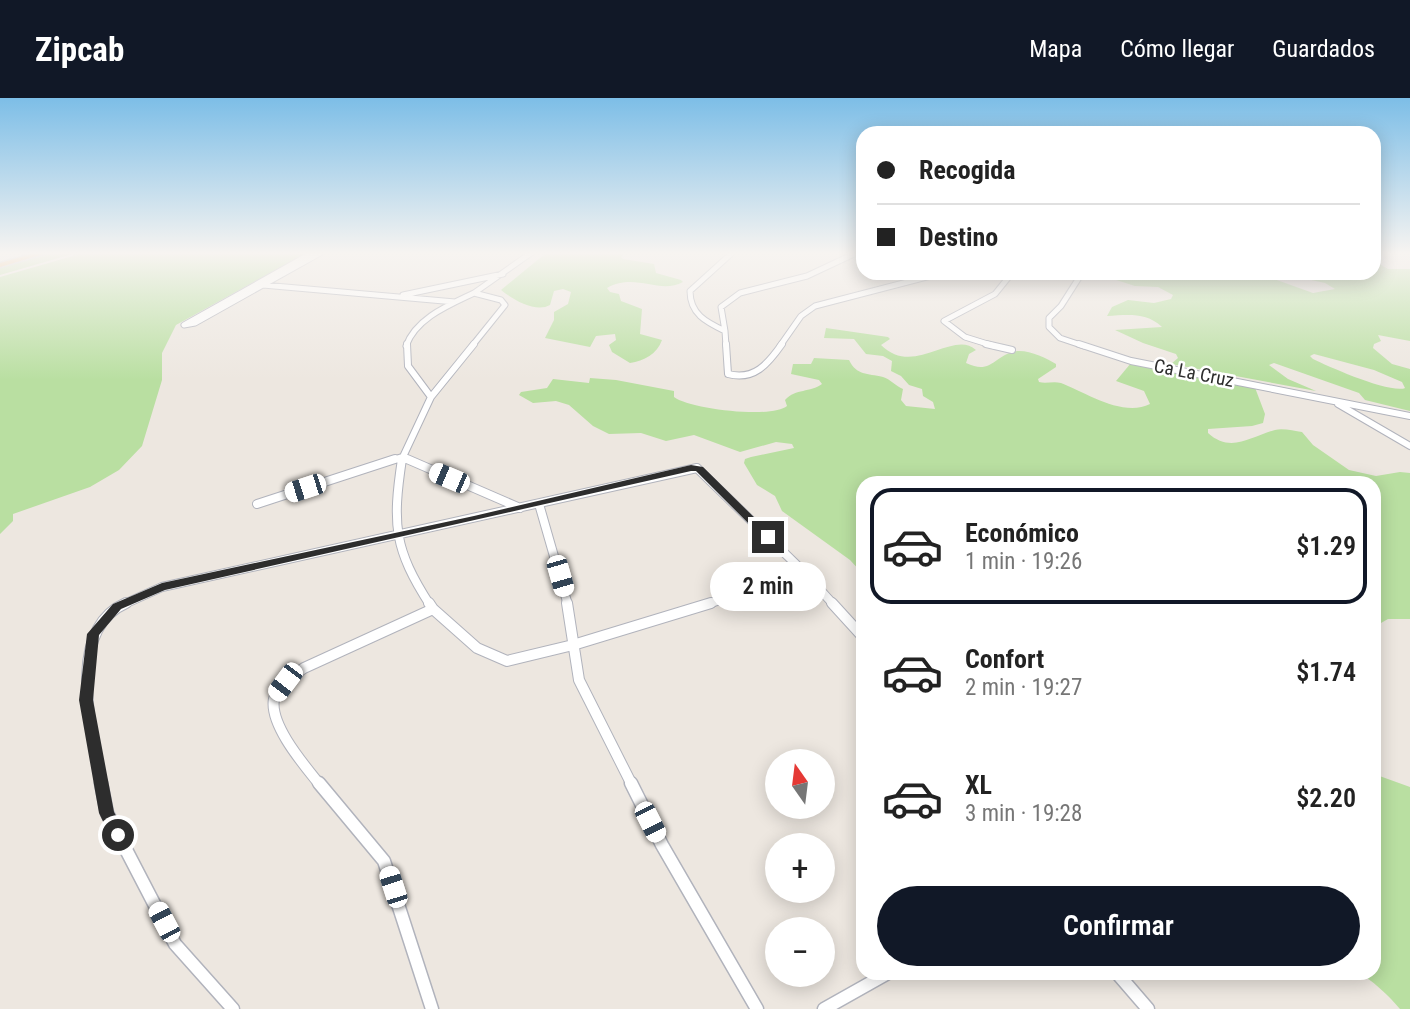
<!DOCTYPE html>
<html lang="es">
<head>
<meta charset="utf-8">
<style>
  body { margin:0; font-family:"Roboto Condensed",sans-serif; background:#f2f2f2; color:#222; height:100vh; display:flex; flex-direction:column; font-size:26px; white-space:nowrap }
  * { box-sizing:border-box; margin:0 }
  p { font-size:23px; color:#767676 }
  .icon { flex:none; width:38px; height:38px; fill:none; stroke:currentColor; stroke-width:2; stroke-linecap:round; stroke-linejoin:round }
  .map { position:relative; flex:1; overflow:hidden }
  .side { position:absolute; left:856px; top:378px; width:525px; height:504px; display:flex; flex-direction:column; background:#fff; border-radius:21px; box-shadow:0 4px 18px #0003 }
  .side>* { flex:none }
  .banner { position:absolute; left:856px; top:28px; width:525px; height:154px; border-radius:21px; box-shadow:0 4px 18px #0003; display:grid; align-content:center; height:154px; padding:0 21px; background:#fff }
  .needle { width:46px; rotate:346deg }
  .fabs { position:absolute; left:765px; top:651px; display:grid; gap:14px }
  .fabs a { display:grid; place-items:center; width:70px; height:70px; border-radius:50%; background:#fff; box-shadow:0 4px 18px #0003; font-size:35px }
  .end { position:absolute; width:32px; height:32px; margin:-16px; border:9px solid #2d2d2d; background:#fff; box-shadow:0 0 0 4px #fff }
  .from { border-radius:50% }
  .bubble { position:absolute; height:49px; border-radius:24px; background:#fff; box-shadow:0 4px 18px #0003; font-size:23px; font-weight:600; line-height:49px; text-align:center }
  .car { position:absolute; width:21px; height:42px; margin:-21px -10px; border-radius:9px; box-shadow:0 0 5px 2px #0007; background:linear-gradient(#fff 24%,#345 0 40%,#fff 0 76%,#345 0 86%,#fff 0) }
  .banner b { display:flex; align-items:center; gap:24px; height:66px; font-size:26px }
  .banner b+b { border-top:2px solid #e0e0e0 }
  .banner i { width:18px; height:18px; background:#222 }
  ul { padding:12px 0 0; list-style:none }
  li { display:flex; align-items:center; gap:21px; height:116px; margin:0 14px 10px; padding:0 7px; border:4px solid transparent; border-radius:21px }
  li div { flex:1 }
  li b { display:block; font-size:26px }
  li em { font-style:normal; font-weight:600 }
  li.active { border-color:#111827 }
  li>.icon { width:63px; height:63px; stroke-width:1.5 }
  .button { display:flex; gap:14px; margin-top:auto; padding:14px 21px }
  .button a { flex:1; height:80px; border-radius:42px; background:#111827; color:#fff; font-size:28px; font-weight:600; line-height:80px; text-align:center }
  header { display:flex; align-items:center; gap:42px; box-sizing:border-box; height:98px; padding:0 35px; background:#111827; color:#fff }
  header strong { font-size:33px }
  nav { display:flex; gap:38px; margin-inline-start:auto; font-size:24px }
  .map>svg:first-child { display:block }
  .green { fill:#b9dfa1; fill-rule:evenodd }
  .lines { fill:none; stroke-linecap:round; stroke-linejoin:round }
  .minor-far4-casing { stroke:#b1b3bc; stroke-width:7 }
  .minor-far3-casing { stroke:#b1b3bc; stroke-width:8 }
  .minor-far2-casing { stroke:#b1b3bc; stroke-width:10 }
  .minor-far1-casing { stroke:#b1b3bc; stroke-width:12 }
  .minor-casing { stroke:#b1b3bc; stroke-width:15 }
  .trunk-casing { stroke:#c8c8c8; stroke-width:3 }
  .minor-far4 { stroke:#fff; stroke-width:5 }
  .minor-far3 { stroke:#fff; stroke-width:6 }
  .minor-far2 { stroke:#fff; stroke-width:8 }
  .minor-far1 { stroke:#fff; stroke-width:10 }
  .minor { stroke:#fff; stroke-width:12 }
  .trunk { fill:#edb168; fill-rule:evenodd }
  .route { fill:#2d2d2d }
  .labels { text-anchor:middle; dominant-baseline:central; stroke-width:5; stroke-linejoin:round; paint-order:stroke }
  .far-street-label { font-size:19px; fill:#2d2d2d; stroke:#fff }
</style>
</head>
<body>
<header>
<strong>Zipcab</strong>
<nav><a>Mapa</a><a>Cómo llegar</a><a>Guardados</a></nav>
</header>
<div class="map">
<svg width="1410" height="911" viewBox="0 0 1410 911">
  <rect width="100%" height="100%" fill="#ede7e0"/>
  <!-- green -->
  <path class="green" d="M52 155H76L0 177V169Z
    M83 155H306L176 227 162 255V282L142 348 119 372 90 389 13 416V423L0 436V179Z
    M546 155H625L621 159 623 161 654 166 656 175 681 182 683 184C659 197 636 174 607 190L610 194 619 196 621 203 642 211 640 236 662 242C657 256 644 263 630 265L612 254 609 247 616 242 615 236 596 238 590 249 545 240 554 222V214L568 206 571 194 563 191 554 193 550 207C536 215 513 202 501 192Z
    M1374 163 1388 171H1410V243L1378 237 1381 243 1374 246 1373 250 1392 266 1410 271V313L1365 302 1359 295 1274 265 1269 267 1288 281 1316 293 1171 266 1178 260 1176 256 1143 245 1115 232 1162 229C1146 214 1128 217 1107 218L1112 209 1128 202 1154 205 1171 201 1173 197 1158 189 1135 188 1110 180 1084 177 1374 175ZM1293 178 1325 185 1335 191 1313 195 1274 181ZM1314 256 1374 272 1402 284 1405 290C1391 296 1329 269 1313 261L1310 258Z
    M826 230 888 239 890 241 881 247C914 280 953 231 976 252L969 256 966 265C991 277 993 259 1013 254 1025 250 1046 260 1056 266V269L1038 281 1039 284C1046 286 1053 283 1061 285 1085 294 1123 320 1150 306L1144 293 1116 283 1131 265 1254 287 1265 316 1263 325 1252 328 1208 331V335C1231 356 1252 338 1275 332 1283 330 1294 333 1302 334L1313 347 1349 372 1376 378 1400 374 1410 375V521H1388L1374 529V385H863V476L850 462 782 413 775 398 757 387 744 365 745 361 751 359 794 350 792 346 776 344 740 354 694 337 666 343 641 335 609 336 593 328 569 307 556 303 533 305 519 297 521 294 547 290 553 281 589 285 590 280 616 282 674 293V299C689 311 772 321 787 308L785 302C796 290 810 295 822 286L819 282 791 276 793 266H811L814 260 849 262C857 278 867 275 883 279 890 281 896 288 903 291L901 302 906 308 935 311 933 304 923 298 922 291 909 287 901 278 891 273 892 263 883 258 866 256 854 241 824 240Z
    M1374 676 1410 689V911H1400C1392 901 1369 878 1357 875 1344 873 1331 879 1317 875H1374Z"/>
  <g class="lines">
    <defs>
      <path id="minor-far4" d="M312 155 184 227 195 225 320 155
        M1082 175 1061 208 1049 220V229L1060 240 1084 248
        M263 187 455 204
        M474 195 531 155
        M403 197 503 176
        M725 233 721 209 740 195 807 178 856 155
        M406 248C416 220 449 207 474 195L501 202 505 207 472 248
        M726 248 725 233C706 224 690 216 690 193L732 155
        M780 248 801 218 815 208 942 175
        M994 248 965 239 944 223 995 196 1012 175"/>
      <path id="minor-far3" d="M407 246 408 268 431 299
        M726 246 728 276C754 283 768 266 782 246
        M986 246 1012 252
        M1079 246 1131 263 1410 318
        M431 299 474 246
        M1338 306 1410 348
        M390 363 402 359 411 363
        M401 363 431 299"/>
      <path id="minor-far2" d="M402 361C392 427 394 451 430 507
        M407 361 520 410
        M257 406 395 361
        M539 406 568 507
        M122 507 162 489 697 370 804 474 834 507
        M705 507 804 474"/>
      <path id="minor-far1" d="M567 505 579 582 632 687
        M832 505 863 539
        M433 511 477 550 507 563 573 547 711 505
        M102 687C92 636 64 532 126 505
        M320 687C305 668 269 627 274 601 277 587 293 578 304 570L433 511 429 505"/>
      <path id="minor" d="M101 685 107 715 175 846 233 911
        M319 685 384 763 432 911
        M631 685 662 747 757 911
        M1117 875 1148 911
        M824 911 888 875"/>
      <path id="trunk" d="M35 155H47L0 169V165Z"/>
    </defs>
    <!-- minor-far4 casing -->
    <use href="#minor-far4" class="minor-far4-casing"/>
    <!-- minor-far3 casing -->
    <use href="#minor-far3" class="minor-far3-casing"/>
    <!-- minor-far2 casing -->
    <use href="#minor-far2" class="minor-far2-casing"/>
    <!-- minor-far1 casing -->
    <use href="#minor-far1" class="minor-far1-casing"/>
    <!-- minor casing -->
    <use href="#minor" class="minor-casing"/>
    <!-- trunk casing -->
    <use href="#trunk" class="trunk-casing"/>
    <!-- minor-far4 -->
    <use href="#minor-far4" class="minor-far4"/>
    <!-- minor-far3 -->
    <use href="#minor-far3" class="minor-far3"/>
    <!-- minor-far2 -->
    <use href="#minor-far2" class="minor-far2"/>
    <!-- minor-far1 -->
    <use href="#minor-far1" class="minor-far1"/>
    <!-- minor -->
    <use href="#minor" class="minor"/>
    <!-- trunk -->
    <use href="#trunk" class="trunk"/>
  </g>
  <!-- sky -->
  <linearGradient id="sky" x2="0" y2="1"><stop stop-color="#7dbee7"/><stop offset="0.55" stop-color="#f7f4f1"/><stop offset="1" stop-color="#f7f4f1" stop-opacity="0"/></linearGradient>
  <rect width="1410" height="282" fill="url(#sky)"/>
  <!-- route -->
  <path class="route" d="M691 367 703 369 772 437V441H764L696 373H691L165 492 121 511 99 537 93 602 114 714 126 737 124 742 118 744 112 742 99 715 79 602 87 536 113 506 162 485 474 418Z"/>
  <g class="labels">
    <!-- far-street labels -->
    <g class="far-street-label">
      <text transform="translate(1194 275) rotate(11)">Ca La Cruz</text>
    </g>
  </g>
</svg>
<div class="fabs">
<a><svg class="needle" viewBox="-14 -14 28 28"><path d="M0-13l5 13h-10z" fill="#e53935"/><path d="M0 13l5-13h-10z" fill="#767676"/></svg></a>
<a>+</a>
<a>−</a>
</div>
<i class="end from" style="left:118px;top:737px"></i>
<i class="end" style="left:768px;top:439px"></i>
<div class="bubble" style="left:710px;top:464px;width:116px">2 min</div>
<i class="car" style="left:449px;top:380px;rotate:293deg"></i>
<i class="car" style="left:305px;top:390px;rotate:252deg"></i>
<i class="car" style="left:560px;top:478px;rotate:164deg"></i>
<i class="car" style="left:285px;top:584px;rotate:217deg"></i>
<i class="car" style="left:650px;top:724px;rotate:153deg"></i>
<i class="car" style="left:393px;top:789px;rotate:342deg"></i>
<i class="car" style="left:164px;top:824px;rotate:332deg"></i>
<div class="banner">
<b><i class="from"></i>Recogida</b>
<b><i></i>Destino</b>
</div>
<section class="side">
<ul>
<li class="active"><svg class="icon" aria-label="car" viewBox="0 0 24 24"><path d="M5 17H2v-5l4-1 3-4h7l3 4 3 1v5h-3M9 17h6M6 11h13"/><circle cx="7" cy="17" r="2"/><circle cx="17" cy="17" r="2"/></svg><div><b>Económico</b><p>1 min · 19:26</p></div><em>$1.29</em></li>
<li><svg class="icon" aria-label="car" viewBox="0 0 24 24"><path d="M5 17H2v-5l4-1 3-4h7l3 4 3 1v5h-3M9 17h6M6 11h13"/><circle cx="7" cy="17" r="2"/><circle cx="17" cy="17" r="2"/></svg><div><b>Confort</b><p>2 min · 19:27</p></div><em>$1.74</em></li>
<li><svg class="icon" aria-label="car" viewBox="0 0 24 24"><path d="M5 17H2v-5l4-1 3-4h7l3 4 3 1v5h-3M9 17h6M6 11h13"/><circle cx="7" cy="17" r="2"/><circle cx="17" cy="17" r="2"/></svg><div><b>XL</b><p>3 min · 19:28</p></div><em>$2.20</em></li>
</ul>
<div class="button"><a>Confirmar</a></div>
</section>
</div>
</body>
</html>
